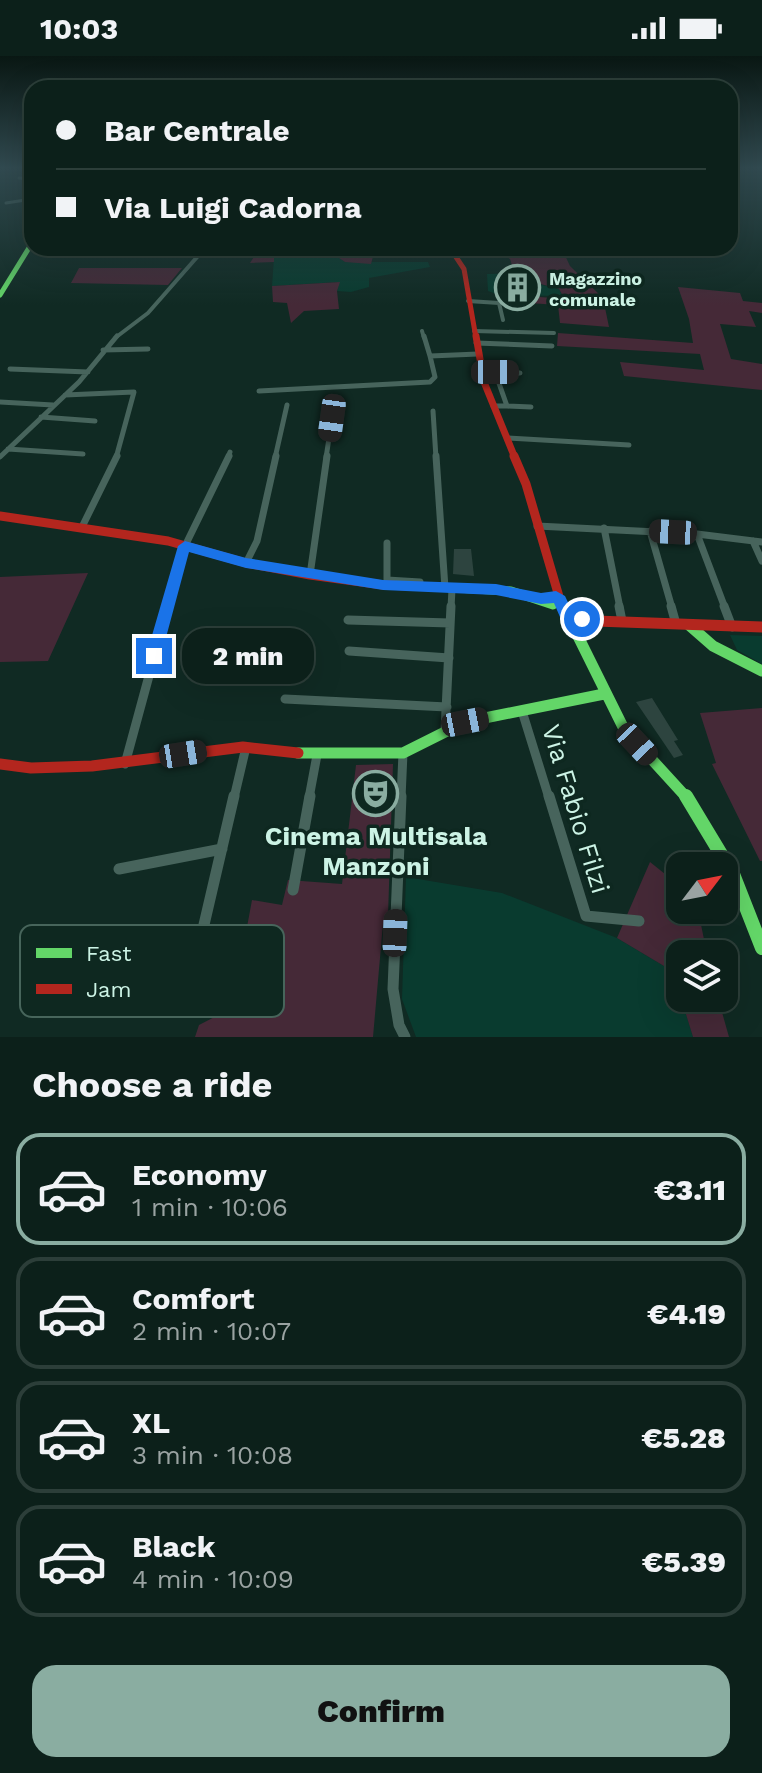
<!DOCTYPE html>
<html lang="en">
<head>
<meta charset="utf-8">
<style>
  body { margin:0; font-family:"Work Sans",sans-serif; background:#1a2d27; color:#f1f3f6; height:100vh; display:flex; flex-direction:column; font-size:30px; white-space:nowrap }
  * { box-sizing:border-box; margin:0 }
  p { font-size:26px; color:#9aa3a2 }
  .icon { flex:none; width:44px; height:44px; fill:none; stroke:currentColor; stroke-width:2; stroke-linecap:round; stroke-linejoin:round }
  .map { position:relative; height:981px; overflow:hidden }
  .sheet { display:flex; flex-direction:column; background:#0c201a; flex:1 }
  .sheet>* { flex:none }
  .banner { position:absolute; left:24px; top:24px; width:714px; height:176px; border-radius:24px; box-shadow:0 8px 32px #0002,0 0 0 2px #2c3e39; display:grid; align-content:center; height:176px; padding:0 32px; background:#0c201a }
  .needle { width:52px; rotate:58deg }
  .buttons { position:absolute; left:666px; top:796px; display:grid; gap:16px }
  .buttons a { display:grid; place-items:center; width:72px; height:72px; border-radius:16px; background:#0c201a; box-shadow:0 8px 32px #0002,0 0 0 2px #2c3e39; font-size:40px }
  .end { position:absolute; width:36px; height:36px; margin:-18px; border:10px solid #1a73e8; background:#fff; box-shadow:0 0 0 4px #fff }
  .from { border-radius:50% }
  .bubble { position:absolute; height:56px; border-radius:24px; background:#0c201a; box-shadow:0 8px 32px #0002,0 0 0 2px #2c3e39; font-size:26px; font-weight:800; line-height:56px; text-align:center }
  .car { position:absolute; width:24px; height:48px; margin:-24px -12px; border-radius:10px; box-shadow:0 0 6px 2px #0007; background:linear-gradient(#222 24%,#8ab4d8 0 40%,#222 0 76%,#8ab4d8 0 86%,#222 0) }
  .banner b { display:flex; align-items:center; gap:28px; height:76px; font-size:30px }
  .banner b+b { border-top:2px solid #2c3e39 }
  .banner i { width:20px; height:20px; background:#f1f3f6 }
  ul { padding:0; list-style:none }
  li { display:flex; align-items:center; gap:24px; height:112px; margin:0 16px 12px; padding:0 16px; border:4px solid #2c3e39; border-radius:24px }
  li div { flex:1 }
  li b { display:block; font-size:30px }
  li em { font-style:normal; font-weight:800 }
  li.current { border-color:#8aada1 }
  li>.icon { width:72px; height:72px; stroke-width:1.5 }
  h2 { padding:0 32px; font-size:36px; line-height:96px }
  .cta { display:flex; gap:16px; margin-top:auto; padding:16px 32px }
  .cta a { flex:1; height:92px; border-radius:24px; background:#8aada1; color:#111; font-size:32px; font-weight:800; line-height:92px; text-align:center }
  .status { display:flex; justify-content:space-between; align-items:center; height:56px; padding:0 40px; background:#0c201a; direction:ltr }
  .status svg { height:22px; fill:currentColor }
  .map>svg:first-child { display:block }
  .built { fill:#093b2f }
  .green { fill:#452937 }
  .building { fill:#2d443f }
  .lines { fill:none; stroke-linecap:round; stroke-linejoin:round }
  .street-far5 { stroke:#47645c; stroke-width:3 }
  .street-far4 { stroke:#47645c; stroke-width:4 }
  .street-far3 { stroke:#47645c; stroke-width:5 }
  .street-far2 { stroke:#47645c; stroke-width:7 }
  .street-far1 { stroke:#47645c; stroke-width:9 }
  .street { stroke:#47645c; stroke-width:11 }
  .fast-far3 { stroke:#63d668; stroke-width:5 }
  .fast-far2 { stroke:#63d668; stroke-width:9 }
  .fast-far1 { stroke:#63d668; stroke-width:11 }
  .fast { stroke:#63d668; stroke-width:14 }
  .jam-far3 { stroke:#b3261e; stroke-width:5 }
  .jam-far2 { stroke:#b3261e; stroke-width:7 }
  .jam-far1 { stroke:#b3261e; stroke-width:9 }
  .jam { stroke:#b3261e; stroke-width:11 }
  .route { fill:#1a73e8 }
  .labels { text-anchor:middle; dominant-baseline:central; stroke-width:7; stroke-linejoin:round; paint-order:stroke }
  .far-poi-label { font-size:18px; font-weight:bold; fill:#ccf3e5; stroke:#0e2820; text-anchor:start }
  .near-street-label { font-size:26px; fill:#ccf3e5; stroke:#0e2820 }
  .near-poi-label { font-size:26px; font-weight:bold; fill:#ccf3e5; stroke:#0e2820 }
  .key { fill:#0e2820; stroke:#47655b; stroke-width:2 }
  .key-label { font-size:22px; fill:#ccf3e5 }
</style>
</head>
<body>
<div class="status"><b>10:03</b><svg viewBox="0 0 49 12"><path d="M0 12V9h3v3zM5 12V6h3v6zM10 12V3h3v9zM15 12V0h3v12zM26 1h20v11H26zM47 4h2v5h-2z"/></svg></div>
<div class="map">
<svg width="762" height="981" viewBox="0 0 762 981">
  <rect width="100%" height="100%" fill="#102a23"/>
  <!-- built -->
  <path class="built" d="M334 198 345 206H428L430 211 369 222V231L351 236 337 235 339 226 272 230 274 201Z
    M531 217 542 229 559 233 563 240 499 239 488 235 487 218Z
    M730 579 762 580V608L737 594Z
    M406 821 502 837 617 882 674 916 693 981H416L402 943Z"/>
  <!-- green -->
  <path class="green" d="M232 192 375 193 371 208 345 206 333 198 274 201V206L250 207 257 196H228Z
    M493 192 562 193 570 210 603 242 609 271 560 267 558 249 502 245 499 238 553 242 563 240 559 233 537 227 531 217H505L504 212 512 209 510 203Z
    M79 212H182L168 229 71 227Z
    M340 226 337 235 339 253 304 255 291 267 287 247 273 246 272 230Z
    M678 231 740 237 743 245 762 247V257L749 255 756 271 720 268 731 303 762 308V334L624 320 620 306 704 314 700 298 557 290 558 277 693 287 689 263Z
    M88 517 48 605 0 606V521Z
    M762 652V805H760L712 708 716 707 700 657Z
    M393 708 388 860 383 868 373 981H195L199 969 232 952 252 844 282 849 288 824 342 828 356 709Z
    M650 806 680 830V854H698L707 898H680V937L674 916 617 882Z
    M681 942H718L729 981H693Z"/>
  <!-- building -->
  <path class="building" d="M505 222 528 223 531 236 507 235Z
    M454 493H471L474 520 453 518Z
    M652 642 678 684 674 685 683 699 674 702 636 646Z"/>
  <g class="lines">
    <!-- street-far5 -->
    <path class="street-far5" d="M19 122 32 123
      M6 147 32 143"/>
    <!-- street-far4 -->
    <path class="street-far4" d="M468 245 499 247 503 264
      M422 275 424 282
      M474 275 554 277
      M115 282 148 257 205 192"/>
    <!-- street-far3 -->
    <path class="street-far3" d="M424 280 430 300
      M476 287 552 290
      M103 294 148 293
      M10 313 88 316
      M495 316 520 317
      M482 317 495 316 507 350H493
      M259 335 430 326 435 321 430 300 478 298
      M65 339 134 336 116 402
      M0 346 53 349
      M507 350 531 351
      M433 355 436 402
      M41 361 95 365
      M507 382 629 389
      M8 393 83 398
      M0 401 79 326 117 280
      M228 402 230 396
      M275 402 287 349
      M326 402 332 362"/>
    <!-- street-far2 -->
    <path class="street-far2" d="M436 400 445 532
      M537 470 697 478 762 486
      M82 471 117 400
      M604 472 620 552
      M650 475 672 552
      M697 478 725 552
      M753 485 762 505
      M387 487V524L420 526
      M246 507 257 485 276 400
      M310 519 327 400
      M168 552 185 490 229 400
      M451 552 452 533"/>
    <!-- street-far1 -->
    <path class="street-far1" d="M619 550 622 565
      M671 550 676 568
      M724 550 732 571
      M348 564 450 567
      M349 595 449 602
      M285 643 447 651
      M522 655 549 742
      M445 675 451 550
      M125 708 168 550
      M234 742 246 691
      M309 742 317 699
      M401 742 403 697"/>
    <!-- street -->
    <path class="street" d="M401 740 393 933 399 969 405 981
      M549 740 586 860 639 865
      M119 813 222 793
      M293 834 310 740
      M196 903 234 740"/>
    <!-- fast-far3 -->
    <path class="fast-far3" d="M0 239 32 187"/>
    <!-- fast-far2 -->
    <path class="fast-far2" d="M437 531 511 535 553 549
      M561 547 564 552"/>
    <!-- fast-far1 -->
    <path class="fast-far1" d="M563 550 624 673 687 742
      M689 569 713 590 762 615
      M298 697H403L465 666 604 638"/>
    <!-- fast -->
    <path class="fast" d="M686 740 733 818 762 892"/>
    <!-- jam-far3 -->
    <path class="jam-far3" d="M450 192 464 213 476 282"/>
    <!-- jam-far2 -->
    <path class="jam-far2" d="M476 280 484 326 515 402"/>
    <!-- jam-far1 -->
    <path class="jam-far1" d="M514 400 526 428 560 544
      M0 460 168 485 246 507 310 519 383 529 437 531"/>
    <!-- jam -->
    <path class="jam" d="M568 564 762 571
      M575 577 600 565
      M0 708 31 712 92 710 243 691 298 697"/>
  </g>
  <!-- sky -->
  <linearGradient id="sky" x2="0" y2="1"><stop stop-color="#091713"/><stop offset="0.45" stop-color="#314a50"/><stop offset="1" stop-color="#314a50" stop-opacity="0"/></linearGradient>
  <rect width="762" height="249" fill="url(#sky)"/>
  <!-- route -->
  <path class="route" d="M185 485 246 502 383 524 496 528 541 537 556 535 565 540 573 557 587 559 589 563 582 569 563 568 554 547 541 548 496 539 383 534 246 512 189 496 161 600 154 606 146 600 178 490Z"/>
  <!-- icons -->
  <defs>
    <symbol id="building-ring" viewBox="-11 -11 22 22"><circle r="9.5" fill="#0e2820" stroke="#8aada1" stroke-width="1.5"/><path d="M-4-6H4V6H1V3H-1V6H-4ZM-2.5-4.3h1.7v1.8h-1.7ZM.8-4.3h1.7v1.8H.8ZM-2.5-1h1.7V.8h-1.7ZM.8-1h1.7V.8H.8Z" fill="#8aada1"/></symbol>
    <symbol id="theatre-ring" viewBox="-11 -11 22 22"><circle r="9.5" fill="#0e2820" stroke="#8aada1" stroke-width="1.5"/><path d="M-5-5.5Q0-4 5-5.5V0Q5 5 0 6Q-5 5-5 0ZM-3.3-2.5H-1v1.5H-3.3ZM1-2.5H3.3v1.5H1ZM-2.8 1Q0 5.5 2.8 1Z" fill="#8aada1"/></symbol>
  </defs>
  <g fill-rule="evenodd">
    <use href="#building-ring" x="492" y="206" width="51" height="51"/>
    <use href="#theatre-ring" x="350" y="712" width="51" height="51"/>
  </g>
  <g class="labels">
    <!-- far-poi labels -->
    <g class="far-poi-label">
      <text x="549" y="222">Magazzino<tspan x="549" dy="21">comunale</tspan></text>
    </g>
    <!-- near-street labels -->
    <g class="near-street-label">
      <text transform="translate(576 753) rotate(73)">Via Fabio Filzi</text>
    </g>
    <!-- near-poi labels -->
    <g class="near-poi-label">
      <text x="376" y="780">Cinema Multisala<tspan x="376" dy="30">Manzoni</tspan></text>
    </g>
  </g>
  <!-- legend -->
  <rect x="20" y="869" width="264" height="92" rx="12" class="key"/>
  <rect x="36" y="892" width="36" height="10" fill="#63d668"/>
  <rect x="36" y="928" width="36" height="10" fill="#b3261e"/>
  <g class="key-label">
    <text x="86" y="905">Fast</text>
    <text x="86" y="941">Jam</text>
  </g>
</svg>
<div class="buttons">
<a><svg class="needle" viewBox="-14 -14 28 28"><path d="M0-13l5 13h-10z" fill="#e53935"/><path d="M0 13l5-13h-10z" fill="#9aa3a2"/></svg></a>
<a><svg class="icon" aria-label="layers" viewBox="0 0 24 24"><path d="M12 4l9 5-9 5-9-5zM3 14l9 5 9-5"/></svg></a>
</div>
<i class="end from" style="left:582px;top:563px"></i>
<i class="end" style="left:154px;top:600px"></i>
<div class="bubble" style="left:182px;top:572px;width:132px">2 min</div>
<i class="car" style="left:495px;top:316px;rotate:90deg"></i>
<i class="car" style="left:332px;top:362px;rotate:188deg"></i>
<i class="car" style="left:673px;top:476px;rotate:273deg"></i>
<i class="car" style="left:465px;top:666px;rotate:79deg"></i>
<i class="car" style="left:637px;top:688px;rotate:137deg"></i>
<i class="car" style="left:183px;top:698px;rotate:81deg"></i>
<i class="car" style="left:395px;top:877px;rotate:2deg"></i>
<div class="banner">
<b><i class="from"></i>Bar Centrale</b>
<b><i></i>Via Luigi Cadorna</b>
</div>
</div>
<section class="sheet">
<h2>Choose a ride</h2>
<ul>
<li class="current"><svg class="icon" aria-label="car" viewBox="0 0 24 24"><path d="M5 17H2v-5l4-1 3-4h7l3 4 3 1v5h-3M9 17h6M6 11h13"/><circle cx="7" cy="17" r="2"/><circle cx="17" cy="17" r="2"/></svg><div><b>Economy</b><p>1 min · 10:06</p></div><em>€3.11</em></li>
<li><svg class="icon" aria-label="car" viewBox="0 0 24 24"><path d="M5 17H2v-5l4-1 3-4h7l3 4 3 1v5h-3M9 17h6M6 11h13"/><circle cx="7" cy="17" r="2"/><circle cx="17" cy="17" r="2"/></svg><div><b>Comfort</b><p>2 min · 10:07</p></div><em>€4.19</em></li>
<li><svg class="icon" aria-label="car" viewBox="0 0 24 24"><path d="M5 17H2v-5l4-1 3-4h7l3 4 3 1v5h-3M9 17h6M6 11h13"/><circle cx="7" cy="17" r="2"/><circle cx="17" cy="17" r="2"/></svg><div><b>XL</b><p>3 min · 10:08</p></div><em>€5.28</em></li>
<li><svg class="icon" aria-label="car" viewBox="0 0 24 24"><path d="M5 17H2v-5l4-1 3-4h7l3 4 3 1v5h-3M9 17h6M6 11h13"/><circle cx="7" cy="17" r="2"/><circle cx="17" cy="17" r="2"/></svg><div><b>Black</b><p>4 min · 10:09</p></div><em>€5.39</em></li>
</ul>
<div class="cta"><a>Confirm</a></div>
</section>
</body>
</html>
